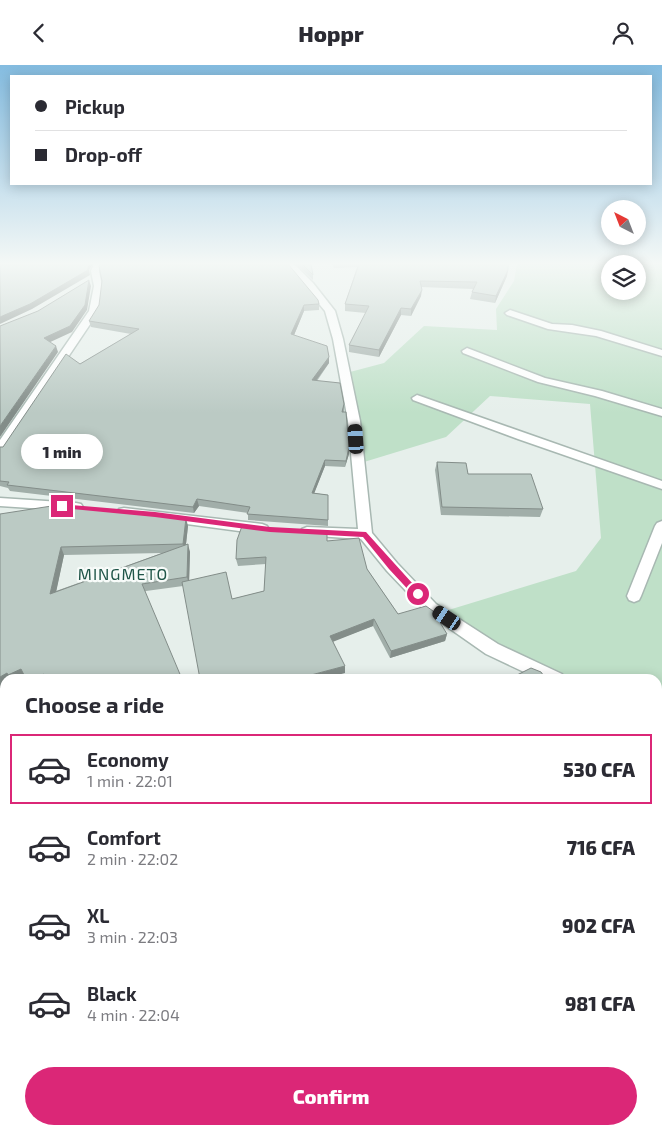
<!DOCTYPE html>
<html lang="en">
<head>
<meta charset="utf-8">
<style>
  body { margin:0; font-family:"Exo 2",sans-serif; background:#f7f7f7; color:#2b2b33; height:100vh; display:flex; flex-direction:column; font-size:19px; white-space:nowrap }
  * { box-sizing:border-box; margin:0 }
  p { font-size:16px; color:#7c7c81 }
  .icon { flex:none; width:28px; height:28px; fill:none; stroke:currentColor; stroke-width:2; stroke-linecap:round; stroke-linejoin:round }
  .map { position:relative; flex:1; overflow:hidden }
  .panel { position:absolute; left:0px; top:609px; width:662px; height:461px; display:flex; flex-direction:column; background:#fff; border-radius:15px 15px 0 0; box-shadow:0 2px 12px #0003 }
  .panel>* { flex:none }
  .banner { position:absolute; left:10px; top:10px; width:642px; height:110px; border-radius:0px; box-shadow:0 2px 12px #0003; display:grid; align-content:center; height:110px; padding:0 25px; background:#fff }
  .needle { width:32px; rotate:318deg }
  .tools { position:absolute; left:601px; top:135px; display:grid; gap:10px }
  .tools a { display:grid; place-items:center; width:45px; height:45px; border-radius:50%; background:#fff; box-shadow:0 2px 12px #0003; font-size:25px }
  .end { position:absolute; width:22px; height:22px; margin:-11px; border:6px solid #db2777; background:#fff; box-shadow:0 0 0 2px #fff }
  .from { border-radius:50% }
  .bubble { position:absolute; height:35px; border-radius:18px; background:#fff; box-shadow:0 2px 12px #0003; font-size:16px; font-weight:800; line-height:35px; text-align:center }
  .car { position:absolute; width:15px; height:30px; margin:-15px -8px; border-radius:6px; box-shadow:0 0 4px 1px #0007; background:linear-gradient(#222 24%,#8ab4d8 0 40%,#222 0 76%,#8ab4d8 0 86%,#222 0) }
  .banner b { display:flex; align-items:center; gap:18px; height:48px; font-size:19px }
  .banner b+b { border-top:1px solid #e1e1e2 }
  .banner i { width:12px; height:12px; background:#2b2b33 }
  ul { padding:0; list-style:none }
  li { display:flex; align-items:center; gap:15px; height:70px; margin:0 10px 8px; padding:0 15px; border:2px solid transparent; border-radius:0px }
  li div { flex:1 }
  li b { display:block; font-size:19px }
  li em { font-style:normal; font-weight:800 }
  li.current { border-color:#db2777 }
  li>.icon { width:45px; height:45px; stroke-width:1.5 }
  h2 { padding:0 25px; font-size:22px; line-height:60px }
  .primary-button { display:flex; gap:10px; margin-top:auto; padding:10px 25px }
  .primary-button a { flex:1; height:58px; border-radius:30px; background:#db2777; color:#fff; font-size:20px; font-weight:800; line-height:58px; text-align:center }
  header { display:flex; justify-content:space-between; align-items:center; height:65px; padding:0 25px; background:#fff; font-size:22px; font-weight:800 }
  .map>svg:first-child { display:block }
  .green { fill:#bfe0c8 }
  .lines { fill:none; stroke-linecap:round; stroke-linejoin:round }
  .street-casing { stroke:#a8b8b2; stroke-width:3 }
  .street { fill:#fff; fill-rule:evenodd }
  .wall { fill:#a1aea9; fill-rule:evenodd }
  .shaded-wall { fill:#838d89 }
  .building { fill:#bbcac4; stroke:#838d89 }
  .route { fill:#db2777 }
  .labels { text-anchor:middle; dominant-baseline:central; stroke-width:4.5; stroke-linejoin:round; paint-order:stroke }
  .neighbourhood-label { font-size:16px; letter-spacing:1px; fill:#1f5548; stroke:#f7fbf9 }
</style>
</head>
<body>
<header><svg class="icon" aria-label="back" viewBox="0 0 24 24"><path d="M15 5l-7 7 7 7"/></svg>Hoppr<svg class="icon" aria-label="person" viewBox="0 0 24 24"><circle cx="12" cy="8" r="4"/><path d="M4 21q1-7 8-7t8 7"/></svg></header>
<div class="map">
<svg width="662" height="1069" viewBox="0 0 662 1069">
  <rect width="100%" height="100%" fill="#e6efeb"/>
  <!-- green -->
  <path class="green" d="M517 199H610V226H638V199H662V661L658 659V614H562L507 588 442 547 576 506 601 473 590 339 490 331 446 372 364 397 350 307 384 298 424 261 497 265 496 244 514 216Z"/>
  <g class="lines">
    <defs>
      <path id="street" d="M94 199H102L99 206 102 221 99 246 4 387 0 388V375L89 246 94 221 91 206Z
        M286 199H294L313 218 335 246 343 274 360 356 372 468 397 498 436 539 498 579 562 609 564 614H539L486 589 426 547 387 506 361 474 302 470 300 467 302 464 307 462 358 464 348 356 333 274 325 246Z
        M510 245 552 259 572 260 601 266 662 285V291L596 271 548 264 507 250 505 248Z
        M467 283 545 313 602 326 662 344V351L595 331 538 317 463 288 462 286Z
        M417 330 662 416V424L518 374 413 335 412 333Z
        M0 433 76 438 81 439 83 442 81 445 76 446 0 441Z
        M124 443 262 459 267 461 269 464 267 467 262 469 119 450 117 447 119 444Z
        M662 456V478L641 531 639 535 634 537 629 535 627 531 655 461 657 458Z
        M658 655 662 657V673L658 671Z
        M662 831V860L658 862V833Z
        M5 893V916L0 918V895Z
        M542 1065H568L566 1069H540Z"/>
    </defs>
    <!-- street casing -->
    <use href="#street" class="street-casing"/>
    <!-- street -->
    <use href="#street" class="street"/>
  </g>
  <!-- wall -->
  <path class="wall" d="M296 199H311L313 210V215Z
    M332 199H508L507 211 495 238 470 234 472 227 473 224 421 222V231L411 251 401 250 379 292 349 287V280L366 248 345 246V239L357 202 334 203Z
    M319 239V245L304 246 294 270 329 292V298L317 316 344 339V347L349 389 345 402 325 401 314 428 328 430V461L248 455V448L199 441 194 448 10 426 8 423 0 421V382H3L80 299 131 269 91 262 89 256Z
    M437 397 468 409 543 444 540 452 441 450 435 405Z
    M0 449 188 461 186 479 190 487 189 515 232 534 264 526 266 499 238 501 236 494 327 476 367 504 398 549 447 569 445 576 390 593 373 561 333 576 345 608 183 521 146 526 25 612 22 614H5V620L0 623ZM162 488 56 526 64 490Z
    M0 669 5 679V893H0Z
    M662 726V805L659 807 658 806V808V733Z
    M509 1065H523L520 1069H512Z
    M616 1065H658L662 1069H617L618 1067Z"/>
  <!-- shaded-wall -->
  <path class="shaded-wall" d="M88 199H93L89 205 90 210 32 244 0 259V252Z
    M508 205 507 211 495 238 496 231Z
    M89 215 91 221 87 245 72 267 46 279 44 273Z
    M422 225 421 231 411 251V244Z
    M304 240V246L292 275 291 269Z
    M401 243V250L379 292V285Z
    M56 281 58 287 0 372V361Z
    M329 292V298L312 321V315Z
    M349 382V389L345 402 346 396Z
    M325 395V401L312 434V428Z
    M197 434 199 441 194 448 193 442Z
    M186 453 188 461 185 488 183 479Z
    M188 479 190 487 189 520 187 512Z
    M61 482 64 490 54 537 50 529Z
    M374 554 373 561 330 578V571Z
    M447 569 445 576 390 593 391 586Z
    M345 601V608L323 614H296Z
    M21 604 26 612 22 614H5V620L0 623V612L7 608Z
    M44 609 47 614H36Z
    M0 669 5 679V684L0 674Z
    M5 886V892L0 889V888Z
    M42 1065H51L52 1069H42Z
    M147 1065H152L147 1069H142Z
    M229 1065H232L235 1069H231Z"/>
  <!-- building -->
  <path class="building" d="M0 199H88V205L30 239 0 252Z
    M100 199H288L318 235 319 239 304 240 291 269 327 281 329 292 312 315 340 318 344 339 342 347H346L349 382 346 396 325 395 312 428 328 430V455L247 449 250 442 197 434 193 442 7 420 9 417 0 416V382H3L66 289 80 299 139 264 89 256 99 240 102 216 99 201Z
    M302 199H311L313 210Z
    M359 199H508V205L496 231 472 227 477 217 420 216 422 225 411 244 401 243 379 285 349 280 369 241 345 239Z
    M89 215 85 240 70 261 44 273 56 281 0 361V261L38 246Z
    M437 397 466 398 468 409H531L543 444 442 442Z
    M58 440 186 453 183 479 61 482 50 529 188 479 187 512 142 519 182 614H46L44 609 36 614H26L21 604 8 610 7 608 0 612V449Z
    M242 461 269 464 327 467V476L359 473 367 504 398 549 426 541 433 546 447 569 391 586 374 554 330 571 345 601 296 614H200L182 517 226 507 232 534 264 526 266 492 236 494 237 475Z
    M531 603 541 607 546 614H509Z
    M658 663 662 666V708L658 713Z
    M0 674 5 684V886L0 888Z
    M662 730V800L658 807V737Z
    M5 927V1020L0 998V930Z
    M658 1020 662 1024V1069H626V1068L624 1065H658Z
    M5 1057V1065H42V1069H0V1060Z
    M65 1065H147L142 1069H66Z
    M229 1065 231 1069H225Z
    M316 1065H433L429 1069H315L318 1067Z
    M515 1065H523L520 1069H518Z"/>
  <!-- sky -->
  <linearGradient id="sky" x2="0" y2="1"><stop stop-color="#84bce0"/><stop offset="0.57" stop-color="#f4f8f6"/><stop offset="1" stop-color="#f4f8f6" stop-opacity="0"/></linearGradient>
  <rect width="662" height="348" fill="url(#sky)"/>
  <!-- route -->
  <path class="route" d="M59 439 155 447 270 462 366 467 422 529 418 532H415L389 504 363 472 270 467 155 452 62 443H59Z"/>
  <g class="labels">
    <!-- neighbourhood labels -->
    <g class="neighbourhood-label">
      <text x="123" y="508">MINGMETO</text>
    </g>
  </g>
</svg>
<div class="tools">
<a><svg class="needle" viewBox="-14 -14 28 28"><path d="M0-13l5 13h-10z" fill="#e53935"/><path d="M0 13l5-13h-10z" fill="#7c7c81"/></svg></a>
<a><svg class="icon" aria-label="layers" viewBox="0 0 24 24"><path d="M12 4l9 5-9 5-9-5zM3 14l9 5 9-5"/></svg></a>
</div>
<i class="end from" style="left:418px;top:529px"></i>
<i class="end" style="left:62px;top:441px"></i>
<div class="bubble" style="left:21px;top:369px;width:82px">1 min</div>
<i class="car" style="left:356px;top:374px;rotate:356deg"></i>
<i class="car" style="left:447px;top:553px;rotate:304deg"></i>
<div class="banner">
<b><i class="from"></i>Pickup</b>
<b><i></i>Drop-off</b>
</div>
<section class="panel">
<h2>Choose a ride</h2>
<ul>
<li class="current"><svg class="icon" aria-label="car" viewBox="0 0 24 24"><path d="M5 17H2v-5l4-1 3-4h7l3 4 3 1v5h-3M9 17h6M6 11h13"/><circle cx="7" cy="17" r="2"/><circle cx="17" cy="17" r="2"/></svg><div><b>Economy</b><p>1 min · 22:01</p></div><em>530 CFA</em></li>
<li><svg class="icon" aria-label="car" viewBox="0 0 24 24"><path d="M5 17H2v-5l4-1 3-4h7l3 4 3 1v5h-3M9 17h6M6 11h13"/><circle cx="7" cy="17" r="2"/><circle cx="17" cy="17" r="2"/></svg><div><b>Comfort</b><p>2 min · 22:02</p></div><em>716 CFA</em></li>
<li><svg class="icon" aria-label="car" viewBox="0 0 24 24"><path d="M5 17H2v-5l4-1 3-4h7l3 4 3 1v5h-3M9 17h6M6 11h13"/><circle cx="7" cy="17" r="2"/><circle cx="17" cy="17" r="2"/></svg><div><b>XL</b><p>3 min · 22:03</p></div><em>902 CFA</em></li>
<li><svg class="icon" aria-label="car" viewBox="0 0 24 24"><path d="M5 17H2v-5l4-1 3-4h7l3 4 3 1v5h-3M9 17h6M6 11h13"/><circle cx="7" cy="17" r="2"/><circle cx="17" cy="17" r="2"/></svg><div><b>Black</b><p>4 min · 22:04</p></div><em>981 CFA</em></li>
</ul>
<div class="primary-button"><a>Confirm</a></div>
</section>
</div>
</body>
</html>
